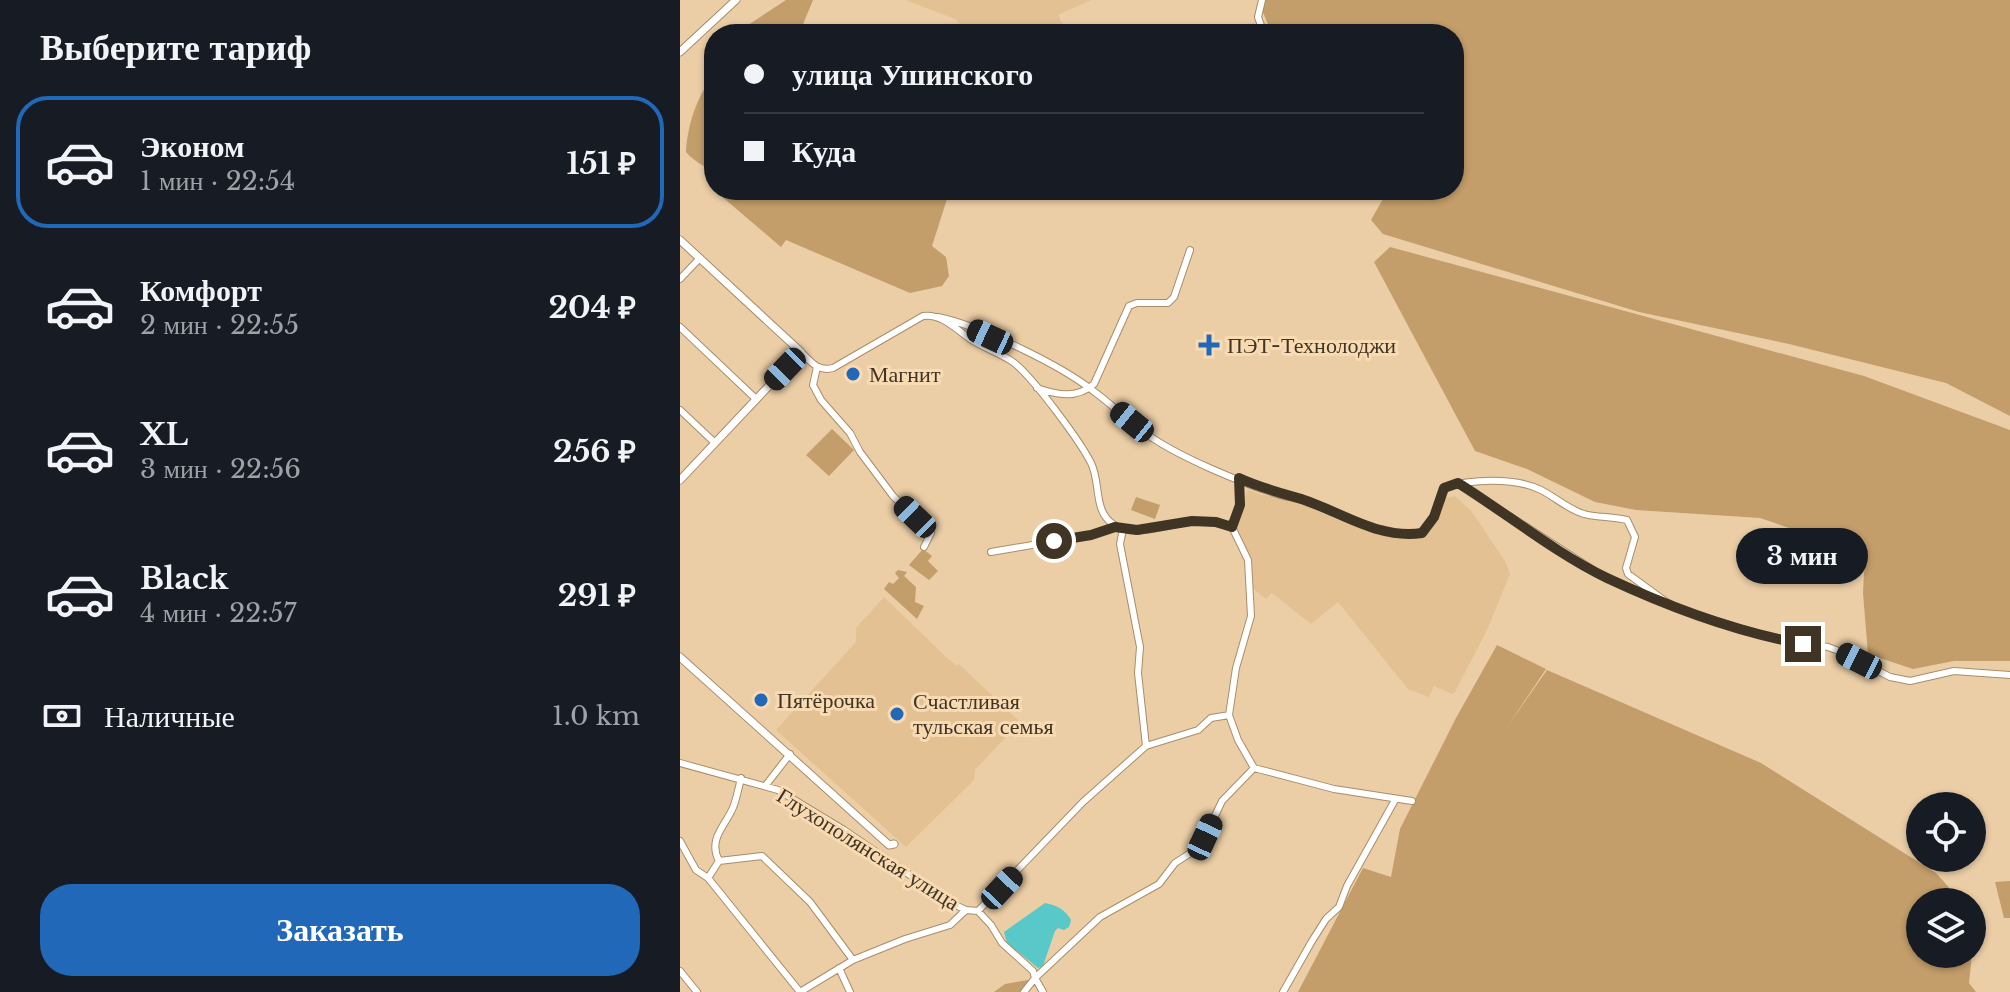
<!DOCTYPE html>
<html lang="ru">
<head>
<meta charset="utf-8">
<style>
  body { margin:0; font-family:"Libre Baskerville",serif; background:#242831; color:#f1f3f6; height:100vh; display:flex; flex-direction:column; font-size:30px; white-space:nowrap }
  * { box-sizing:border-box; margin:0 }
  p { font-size:26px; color:#9ea1a6 }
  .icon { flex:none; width:44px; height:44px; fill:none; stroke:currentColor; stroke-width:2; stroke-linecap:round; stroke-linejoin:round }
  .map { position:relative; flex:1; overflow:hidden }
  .drawer { display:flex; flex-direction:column; background:#171b24; width:680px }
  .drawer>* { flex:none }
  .top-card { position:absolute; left:24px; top:24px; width:760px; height:176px; border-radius:32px; box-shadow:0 2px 6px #0004; display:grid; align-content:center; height:176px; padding:0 40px; background:#171b24 }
  .buttons { position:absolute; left:1226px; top:792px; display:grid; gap:16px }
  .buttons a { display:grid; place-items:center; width:80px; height:80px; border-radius:50%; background:#171b24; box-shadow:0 2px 6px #0004; font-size:40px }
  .end { position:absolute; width:36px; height:36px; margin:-18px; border:10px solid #403424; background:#fff; box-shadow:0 0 0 4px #fff }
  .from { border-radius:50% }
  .bubble { position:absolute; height:56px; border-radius:28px; background:#171b24; box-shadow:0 2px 6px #0004; font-size:26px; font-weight:700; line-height:56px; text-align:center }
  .car { position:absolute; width:24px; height:48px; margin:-24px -12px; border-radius:10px; box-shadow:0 0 6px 2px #0007; background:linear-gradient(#222 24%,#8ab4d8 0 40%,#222 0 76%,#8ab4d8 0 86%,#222 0) }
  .top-card b { display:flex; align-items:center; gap:28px; height:76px; font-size:30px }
  .top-card b+b { border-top:2px solid #363941 }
  .top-card i { width:20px; height:20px; background:#f1f3f6 }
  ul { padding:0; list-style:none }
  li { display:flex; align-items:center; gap:24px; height:132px; margin:0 16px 12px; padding:0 24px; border:4px solid transparent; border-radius:32px }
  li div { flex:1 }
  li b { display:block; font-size:30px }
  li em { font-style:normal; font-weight:700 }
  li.active { border-color:#2268b9 }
  li>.icon { width:72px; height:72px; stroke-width:1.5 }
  h2 { padding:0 40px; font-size:36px; line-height:96px }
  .pay { display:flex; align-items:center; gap:20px; height:88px; padding:0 40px; font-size:30px }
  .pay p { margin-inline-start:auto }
  .cta { display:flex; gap:16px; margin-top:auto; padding:16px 40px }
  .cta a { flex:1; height:92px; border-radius:32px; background:#2268b9; color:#fff; font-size:32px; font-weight:700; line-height:92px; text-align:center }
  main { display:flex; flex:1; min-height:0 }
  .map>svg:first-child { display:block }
  .built { fill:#e3c193 }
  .green { fill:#c39d6a }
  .water { fill:#59c8c8 }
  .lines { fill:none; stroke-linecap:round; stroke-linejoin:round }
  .minor-casing { stroke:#a98d68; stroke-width:8 }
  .tertiary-casing { stroke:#a98d68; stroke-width:9 }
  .minor { stroke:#fff; stroke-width:6 }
  .tertiary { stroke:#fff; stroke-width:7 }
  .route { stroke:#403424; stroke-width:10 }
  .poi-dot { fill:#2268b9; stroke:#f9dbb3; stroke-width:3 }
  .labels { text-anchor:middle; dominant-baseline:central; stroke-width:6; stroke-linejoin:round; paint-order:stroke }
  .poi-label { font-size:22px; fill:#403424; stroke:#f9dbb3; text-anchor:start }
  .street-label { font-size:22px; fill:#403424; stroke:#f9dbb3 }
</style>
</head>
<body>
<main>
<section class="drawer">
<h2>Выберите тариф</h2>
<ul>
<li class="active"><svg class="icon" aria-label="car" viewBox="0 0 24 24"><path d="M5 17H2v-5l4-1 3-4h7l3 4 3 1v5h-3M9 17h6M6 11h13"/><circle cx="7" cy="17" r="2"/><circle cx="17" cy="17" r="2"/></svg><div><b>Эконом</b><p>1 мин · 22:54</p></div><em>151 ₽</em></li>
<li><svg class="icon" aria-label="car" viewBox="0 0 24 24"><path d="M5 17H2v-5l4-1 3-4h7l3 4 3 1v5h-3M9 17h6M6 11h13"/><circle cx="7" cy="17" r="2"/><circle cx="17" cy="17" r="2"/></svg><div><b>Комфорт</b><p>2 мин · 22:55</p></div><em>204 ₽</em></li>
<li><svg class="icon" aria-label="car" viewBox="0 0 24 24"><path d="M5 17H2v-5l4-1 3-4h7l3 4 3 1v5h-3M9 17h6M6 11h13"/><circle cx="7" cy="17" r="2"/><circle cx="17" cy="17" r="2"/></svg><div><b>XL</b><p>3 мин · 22:56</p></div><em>256 ₽</em></li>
<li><svg class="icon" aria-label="car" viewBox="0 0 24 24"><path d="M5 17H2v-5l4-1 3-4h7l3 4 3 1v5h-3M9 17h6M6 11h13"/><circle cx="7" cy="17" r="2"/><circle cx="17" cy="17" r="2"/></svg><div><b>Black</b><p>4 мин · 22:57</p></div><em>291 ₽</em></li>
</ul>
<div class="pay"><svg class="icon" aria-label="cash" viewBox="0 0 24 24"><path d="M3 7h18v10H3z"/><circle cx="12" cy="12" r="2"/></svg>Наличные<p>1.0 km</p></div>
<div class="cta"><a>Заказать</a></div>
</section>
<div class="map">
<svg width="1330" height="992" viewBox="0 0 1330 992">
  <rect width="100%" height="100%" fill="#ebcea6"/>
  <!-- built -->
  <path class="built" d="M225 0H411L378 15 387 34H291L275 19Z
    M568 490 582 495 616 500 699 534 726 537 743 535 762 499 775 496 792 512 825 561 830 574 807 630 775 692 772 694 754 686 749 697 728 689 658 602 631 624 592 593 586 599 570 586 568 557 558 535 556 522Z
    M204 597 267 658 277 666 279 664 340 722 295 770 294 780 226 847 96 730 176 642V628Z"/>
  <!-- green -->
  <path class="green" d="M106 0H133L119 34H60L59 31Z
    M578 0H1330V416L1266 383 1109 344 959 312 703 234 691 220 708 190H774V34H592Z
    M34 77V175C25 164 16 164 6 152 7 128 17 93 34 77Z
    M39 190 257 191 267 199 252 246 266 257 269 276 262 286 230 293 106 240 101 247 40 195Z
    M710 247 1184 376 1330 430V661H1274L1233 669 1188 654 1183 593 1185 554 1080 518 956 510 915 502 847 469 795 451 694 262Z
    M152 429 174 450 149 476 126 455Z
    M456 497 480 505 475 519 451 510Z
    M243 549 252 556 248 561 258 571 249 580 229 565Z
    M218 570 227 572 224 576 236 587 235 602 244 606 237 619 204 589 209 582 213 584 219 578 215 573Z
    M817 645 866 669 827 727 867 670 1081 763 1256 873 1282 902H1240V954H1292V914L1296 918 1289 983 1296 992H618L683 868 711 877 720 829 776 718Z
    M1330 881V918H1324L1315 882Z
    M348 980 349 985 341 992H314L325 984Z"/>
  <!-- water -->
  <path class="water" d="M365 903C376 905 386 910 391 920L389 927 384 930 378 928 375 931 363 966 358 968 327 943 324 932Z"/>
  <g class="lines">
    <defs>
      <path id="minor" d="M582 0 578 17 584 34
        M0 279 20 258
        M258 317C298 325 380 365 412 390 433 405 452 425 474 439 503 458 557 481 591 492 604 497 618 498 632 503 667 517 703 539 742 533L754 517 764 488C790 479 835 477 861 490 875 497 889 510 904 514 913 517 934 517 947 520L955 537 946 568 948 574 985 601 1001 610 1099 640 1148 647 1164 653 1210 677 1230 681 1274 671 1330 675
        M0 327 76 399
        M121 352C131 362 138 372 153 368L243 316C261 313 276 329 290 339 304 348 320 353 333 362 352 376 400 441 411 463 421 482 413 511 433 524 453 539 487 524 510 522 524 520 538 523 552 527L568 560 571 616 556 668 549 715 558 740 574 768 654 789 732 801
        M137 367 133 385 141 400 170 433 180 452 213 496 251 533 244 547
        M357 388C377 395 397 399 414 384L449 306 457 303H488L494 297 510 250
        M0 410 34 442
        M778 483 926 578 971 596
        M552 527 560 505 559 478
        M443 529 440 544 460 647 458 673 466 746
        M311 552 411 535 435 527
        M0 763 98 790 164 830 271 903 286 910 298 911 311 925 322 943 353 971 355 978 344 992
        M86 785 110 754
        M0 841 16 870 28 878 120 992
        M39 861C27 838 47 825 54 805 57 796 59 787 61 778
        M28 878 39 861 82 856 130 902 173 960
        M298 911 403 802 466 746 518 730 531 718 549 715
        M159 968 170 992
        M0 971 17 992
        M120 992 173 960 225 939 270 925 286 910
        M363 992 355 978 420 917 479 884 495 863 512 852 525 837 542 801 574 768
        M603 992 632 941 646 919 659 907 667 886 715 800"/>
      <path id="tertiary" d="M0 52 56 0
        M0 240 121 352 0 480
        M0 657 209 845 214 844"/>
    </defs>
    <!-- minor casing -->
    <use href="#minor" class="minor-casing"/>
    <!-- tertiary casing -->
    <use href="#tertiary" class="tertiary-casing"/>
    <!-- minor -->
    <use href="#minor" class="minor"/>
    <!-- tertiary -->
    <use href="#tertiary" class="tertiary"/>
  </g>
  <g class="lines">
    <!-- route -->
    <path class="route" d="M374 541 411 535 435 527 457 530 512 521 536 522 552 527 560 505 559 478C578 487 597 492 618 498 659 510 697 540 742 533L754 517 764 488 778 483C826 513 877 554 927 578 989 607 1056 632 1123 644"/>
  </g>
  <!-- markers -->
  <g class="poi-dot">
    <path d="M525 333h8v8h8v8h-8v8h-8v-8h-8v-8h8z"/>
    <circle cx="173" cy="374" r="8"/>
    <circle cx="81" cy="700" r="8"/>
    <circle cx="217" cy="714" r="8"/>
  </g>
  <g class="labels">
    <!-- poi labels -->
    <g class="poi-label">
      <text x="547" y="345">ПЭТ-Технолоджи</text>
      <text x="189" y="374">Магнит</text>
      <text x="97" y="700">Пятёрочка</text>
      <text x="233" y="701">Счастливая<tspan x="233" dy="25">тульская семья</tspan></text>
    </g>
    <!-- street labels -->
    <g class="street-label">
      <text transform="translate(188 849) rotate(32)">Глухополянская улица</text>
    </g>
  </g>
</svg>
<div class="buttons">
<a><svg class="icon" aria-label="locate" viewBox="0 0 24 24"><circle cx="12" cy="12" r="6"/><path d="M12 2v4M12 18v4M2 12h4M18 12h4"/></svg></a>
<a><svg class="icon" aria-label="layers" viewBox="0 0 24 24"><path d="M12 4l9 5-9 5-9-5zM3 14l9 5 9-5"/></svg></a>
</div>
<i class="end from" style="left:374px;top:541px"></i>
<i class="end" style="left:1123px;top:644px"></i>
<div class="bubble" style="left:1056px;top:528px;width:132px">3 мин</div>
<i class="car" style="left:310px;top:337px;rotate:295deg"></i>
<i class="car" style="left:105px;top:369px;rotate:224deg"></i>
<i class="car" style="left:452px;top:422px;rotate:309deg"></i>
<i class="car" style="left:235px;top:517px;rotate:314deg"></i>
<i class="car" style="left:1179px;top:661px;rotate:297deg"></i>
<i class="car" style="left:525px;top:837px;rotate:25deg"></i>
<i class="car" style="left:322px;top:888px;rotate:43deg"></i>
<div class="top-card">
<b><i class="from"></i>улица Ушинского</b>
<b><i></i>Куда</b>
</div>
</div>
</main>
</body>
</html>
